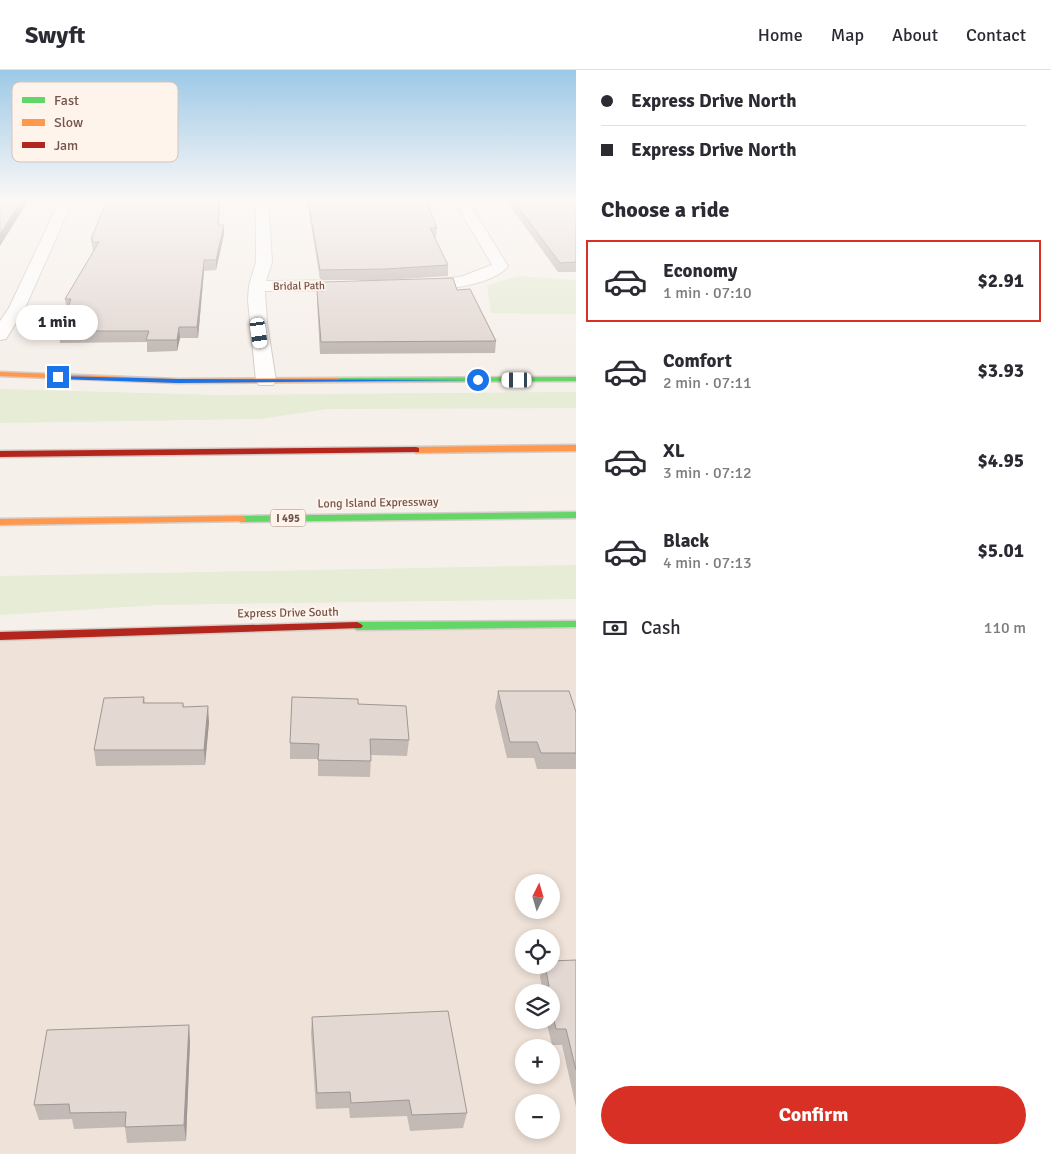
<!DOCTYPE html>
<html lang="en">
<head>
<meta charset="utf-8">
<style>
  body { margin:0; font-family:Signika,sans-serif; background:#f2f2f3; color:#2b2b33; height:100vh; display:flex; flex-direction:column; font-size:19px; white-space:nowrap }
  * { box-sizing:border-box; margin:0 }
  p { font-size:16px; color:#7c7c81 }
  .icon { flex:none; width:28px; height:28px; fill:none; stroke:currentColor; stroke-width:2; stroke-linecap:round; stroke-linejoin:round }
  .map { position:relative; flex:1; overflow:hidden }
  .sheet { display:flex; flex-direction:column; background:#fff; width:475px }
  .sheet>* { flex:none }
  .banner { display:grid; align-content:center; height:110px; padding:0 25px; background:#fff }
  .needle { width:32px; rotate:5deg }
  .tools { position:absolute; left:515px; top:804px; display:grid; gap:10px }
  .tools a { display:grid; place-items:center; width:45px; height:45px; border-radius:50%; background:#fff; box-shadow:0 2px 8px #0003; font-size:25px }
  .end { position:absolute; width:22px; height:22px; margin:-11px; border:6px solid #1a73e8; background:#fff; box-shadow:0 0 0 2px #fff }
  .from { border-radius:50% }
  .bubble { position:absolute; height:35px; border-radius:18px; background:#fff; box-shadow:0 2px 8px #0003; font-size:16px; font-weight:700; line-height:35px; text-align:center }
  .car { position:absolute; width:15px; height:30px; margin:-15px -8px; border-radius:6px; box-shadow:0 0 4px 1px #0007; background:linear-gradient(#fff 24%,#345 0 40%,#fff 0 76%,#345 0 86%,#fff 0) }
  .banner b { display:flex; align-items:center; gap:18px; height:48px; font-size:19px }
  .banner b+b { border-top:1px solid #e1e1e2 }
  .banner i { width:12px; height:12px; background:#2b2b33 }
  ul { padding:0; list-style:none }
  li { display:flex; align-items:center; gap:15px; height:82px; margin:0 10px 8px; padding:0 15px; border:2px solid transparent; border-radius:0px }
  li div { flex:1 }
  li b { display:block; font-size:19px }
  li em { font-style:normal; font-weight:700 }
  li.current { border-color:#d93025 }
  li>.icon { width:45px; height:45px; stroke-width:1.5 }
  h2 { padding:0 25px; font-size:22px; line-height:60px }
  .pay { display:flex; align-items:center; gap:12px; height:55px; padding:0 25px; font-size:19px }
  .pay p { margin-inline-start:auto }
  .cta { display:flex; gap:10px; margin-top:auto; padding:10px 25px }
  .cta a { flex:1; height:58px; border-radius:30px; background:#d93025; color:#fff; font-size:20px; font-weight:700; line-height:58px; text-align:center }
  header { display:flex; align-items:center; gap:30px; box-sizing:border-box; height:70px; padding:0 25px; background:#fff; border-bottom:1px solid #e1e1e2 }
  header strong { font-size:24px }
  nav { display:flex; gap:28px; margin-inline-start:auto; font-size:18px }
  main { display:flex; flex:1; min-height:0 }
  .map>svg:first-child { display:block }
  .residential { fill:#efe2d8; fill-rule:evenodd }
  .green { fill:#e6ecd5 }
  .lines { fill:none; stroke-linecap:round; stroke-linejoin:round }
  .street-casing { stroke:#d5ccc7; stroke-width:2 }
  .fast-casing { stroke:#d6ccc6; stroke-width:3 }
  .slow-casing { stroke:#d6ccc6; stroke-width:3 }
  .jam-casing { stroke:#d6ccc6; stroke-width:3 }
  .street { fill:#fefdfc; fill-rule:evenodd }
  .fast { fill:#63d668; fill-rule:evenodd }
  .slow { fill:#ff974d; fill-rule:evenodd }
  .jam { fill:#b3261e; fill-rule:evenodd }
  .wall { fill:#c3bab5 }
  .shaded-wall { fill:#9f9793 }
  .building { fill:#e3d8d2; stroke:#9f9793 }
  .route { fill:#1a73e8 }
  .labels { text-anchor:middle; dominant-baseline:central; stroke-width:4; stroke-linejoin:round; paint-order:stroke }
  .far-street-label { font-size:11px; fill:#74544b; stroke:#fef4eb }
  .shield { fill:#fef4eb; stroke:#9d847b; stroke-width:1 }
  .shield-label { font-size:11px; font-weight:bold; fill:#74544b }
  .street-label { font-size:12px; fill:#74544b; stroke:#fef4eb }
  .key { fill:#fef4eb; stroke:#d5c4bb; stroke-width:1 }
  .key-label { font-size:14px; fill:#74544b }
</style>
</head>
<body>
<header>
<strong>Swyft</strong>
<nav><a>Home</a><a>Map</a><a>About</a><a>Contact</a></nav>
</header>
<main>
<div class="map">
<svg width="576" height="1084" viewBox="0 0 576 1084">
  <rect width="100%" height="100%" fill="#f6f0ea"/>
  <!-- residential -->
  <path class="residential" d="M576 556V1084H0V562ZM524 812H551V840H524ZM524 868H551V895H524ZM524 922H551V950H524ZM524 978H551V1005H524ZM524 1032H551V1060H524Z"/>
  <!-- green -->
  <path class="green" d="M519 206 576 210V244L491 243 487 215Z
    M0 319 216 325 576 322V338L327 339 260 349 0 353Z
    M576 495V529L157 535 0 545V506Z"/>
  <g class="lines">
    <defs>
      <path id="street" d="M60 130H73L25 238 6 269 0 270V251L9 238Z
        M256 130H268L272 192 266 211 359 210 367 215 359 220 265 221 267 253 276 311 273 315H259L256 311 248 230 249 216 256 192Z
        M454 130H467L508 196C495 215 432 224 411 218L409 215 411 212 460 207 492 195Z"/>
      <path id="fast" d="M576 307V311L337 312 333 310 337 308Z
        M576 442V448L241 452 236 449 241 446Z
        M576 551V557L357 560 351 556 357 552Z"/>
      <path id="slow" d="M0 302 178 309 337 308 341 310 337 312 178 313 0 306Z
        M576 375V381L416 383 412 380 416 377Z
        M241 446 245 447 246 449 245 451 0 455V449Z"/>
      <path id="jam" d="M416 377 419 378V382L0 387V381Z
        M357 552 361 554 363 556 361 558 0 570V562Z"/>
    </defs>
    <!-- street casing -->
    <use href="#street" class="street-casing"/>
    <!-- fast casing -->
    <use href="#fast" class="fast-casing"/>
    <!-- slow casing -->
    <use href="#slow" class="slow-casing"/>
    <!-- jam casing -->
    <use href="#jam" class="jam-casing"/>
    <!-- street -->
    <use href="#street" class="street"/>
    <!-- fast -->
    <use href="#fast" class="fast"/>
    <!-- slow -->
    <use href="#slow" class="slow"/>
    <!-- jam -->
    <use href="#jam" class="jam"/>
  </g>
  <!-- wall -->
  <path class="wall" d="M220 130 219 155H224V164L216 200 204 201 198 268H180L177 281 147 282V272L60 273 59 261 67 240 65 229 93 182 91 169Z
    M307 130H426L437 158 436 168H435L448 195V206L385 210H320Z
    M508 130H576V202H558L508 133Z
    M323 212 457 220 496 271 495 283 320 284 317 232V221H322Z
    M498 621 576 642V699H537L534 688H507L495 637Z
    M144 627 145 633H183L184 637 209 652 205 695 96 696 94 680Z
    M358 634 409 670 407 686 371 685 370 707 318 706V689H290V673Z
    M576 890V1037L562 975H552L546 950H551V922H543L540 907 543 895H551Z
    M312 947 467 1043 463 1058 410 1061 407 1046 350 1048 349 1038 316 1039 311 963Z
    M190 971 186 1071 127 1073 125 1057 74 1059 72 1049 39 1050 34 1035Z"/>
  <!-- shaded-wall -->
  <path class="shaded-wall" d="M22 130H29L0 176V164Z
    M219 130H220L218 164V155Z
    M224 155V164L216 200V190Z
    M204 190V201L198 268 197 257Z
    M179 257 180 268 177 281V270Z
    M208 636 209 652 205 695 204 680Z
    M189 955 190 971 186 1071 184 1055Z"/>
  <!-- building -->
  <path class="building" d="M0 130H22L0 164Z
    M107 130H219L218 155H224L216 190H204L197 257H179L177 270H146L149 261H59L71 229H65L99 172H92L93 169H91Z
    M308 130H426L437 158H430L448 195 385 199 320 200Z
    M513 130H576V192L560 193Z
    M453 208 457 220 470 219 496 271 321 272 317 221H324L323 212Z
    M498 621H569L576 642V683H541L537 672H510Z
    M144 627 143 633H183V637L208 636 204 680H94L104 628Z
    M292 627 358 629V634L406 636 409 670 370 669 371 691 318 690 319 674 290 673Z
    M576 890V1000L566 959H556L551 938V922H548L546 916H549L545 895H551V891Z
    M448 941 467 1043 412 1045 409 1030 351 1033 350 1022 317 1023 312 947Z
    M189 955 184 1055 125 1057 126 1042 70 1043 69 1034 34 1035 47 960Z"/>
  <!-- sky -->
  <linearGradient id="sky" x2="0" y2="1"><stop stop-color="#9dc9e7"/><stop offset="0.46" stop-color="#fbf8f6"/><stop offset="1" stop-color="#fbf8f6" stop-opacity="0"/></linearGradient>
  <rect width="576" height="282" fill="url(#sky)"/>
  <!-- route -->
  <path class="route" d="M56 306 178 309 481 310 178 313 58 309Z"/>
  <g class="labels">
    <!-- far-street labels -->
    <g class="far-street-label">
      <text transform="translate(299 216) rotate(-1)">Bridal Path</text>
    </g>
    <!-- shield labels -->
    <rect class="shield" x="270.5" y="439.5" width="35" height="17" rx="4"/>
    <g class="shield-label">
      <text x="288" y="448">I 495</text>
    </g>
    <!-- street labels -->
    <g class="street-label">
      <text transform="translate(378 433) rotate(-1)">Long Island Expressway</text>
      <text transform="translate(288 543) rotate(-1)">Express Drive South</text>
    </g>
  </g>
  <!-- legend -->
  <rect x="12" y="12" width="166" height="80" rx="8" class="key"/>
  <rect x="22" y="27" width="23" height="6" fill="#63d668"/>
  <rect x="22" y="49" width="23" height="7" fill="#ff974d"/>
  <rect x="22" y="72" width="23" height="6" fill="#b3261e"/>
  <g class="key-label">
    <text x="54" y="35">Fast</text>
    <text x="54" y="57">Slow</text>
    <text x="54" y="80">Jam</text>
  </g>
</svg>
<div class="tools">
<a><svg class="needle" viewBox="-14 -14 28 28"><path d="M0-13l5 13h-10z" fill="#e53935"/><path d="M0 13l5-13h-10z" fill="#7c7c81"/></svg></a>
<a><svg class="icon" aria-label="locate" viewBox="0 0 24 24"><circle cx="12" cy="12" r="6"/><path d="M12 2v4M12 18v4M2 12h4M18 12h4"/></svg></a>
<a><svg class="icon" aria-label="layers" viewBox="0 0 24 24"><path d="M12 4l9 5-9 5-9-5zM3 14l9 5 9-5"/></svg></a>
<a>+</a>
<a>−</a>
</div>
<i class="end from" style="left:478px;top:310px"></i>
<i class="end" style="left:58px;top:307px"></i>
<div class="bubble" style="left:16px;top:235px;width:82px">1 min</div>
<i class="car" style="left:259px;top:263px;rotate:172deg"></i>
<i class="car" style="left:517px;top:310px;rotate:270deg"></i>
</div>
<section class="sheet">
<div class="banner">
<b><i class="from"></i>Express Drive North</b>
<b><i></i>Express Drive North</b>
</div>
<h2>Choose a ride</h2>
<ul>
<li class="current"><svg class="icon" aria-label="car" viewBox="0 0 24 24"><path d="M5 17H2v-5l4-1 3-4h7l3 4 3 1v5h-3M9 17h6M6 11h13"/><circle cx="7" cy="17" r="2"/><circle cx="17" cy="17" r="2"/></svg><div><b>Economy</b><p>1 min · 07:10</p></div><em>$2.91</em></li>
<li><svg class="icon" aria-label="car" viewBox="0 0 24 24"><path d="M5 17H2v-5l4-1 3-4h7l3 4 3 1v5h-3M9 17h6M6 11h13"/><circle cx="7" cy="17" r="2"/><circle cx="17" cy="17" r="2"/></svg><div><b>Comfort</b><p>2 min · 07:11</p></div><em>$3.93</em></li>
<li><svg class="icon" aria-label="car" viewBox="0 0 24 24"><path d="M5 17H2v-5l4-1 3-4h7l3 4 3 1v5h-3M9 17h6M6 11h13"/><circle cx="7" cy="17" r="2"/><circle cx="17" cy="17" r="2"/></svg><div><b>XL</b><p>3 min · 07:12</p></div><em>$4.95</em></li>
<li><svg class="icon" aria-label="car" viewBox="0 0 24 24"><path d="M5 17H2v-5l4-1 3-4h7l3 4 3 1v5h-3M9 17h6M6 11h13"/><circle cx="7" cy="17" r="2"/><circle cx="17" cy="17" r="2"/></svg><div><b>Black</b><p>4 min · 07:13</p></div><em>$5.01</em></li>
</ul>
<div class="pay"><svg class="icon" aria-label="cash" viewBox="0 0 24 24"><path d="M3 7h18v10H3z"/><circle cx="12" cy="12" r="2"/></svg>Cash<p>110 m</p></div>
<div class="cta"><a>Confirm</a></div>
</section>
</main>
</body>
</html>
